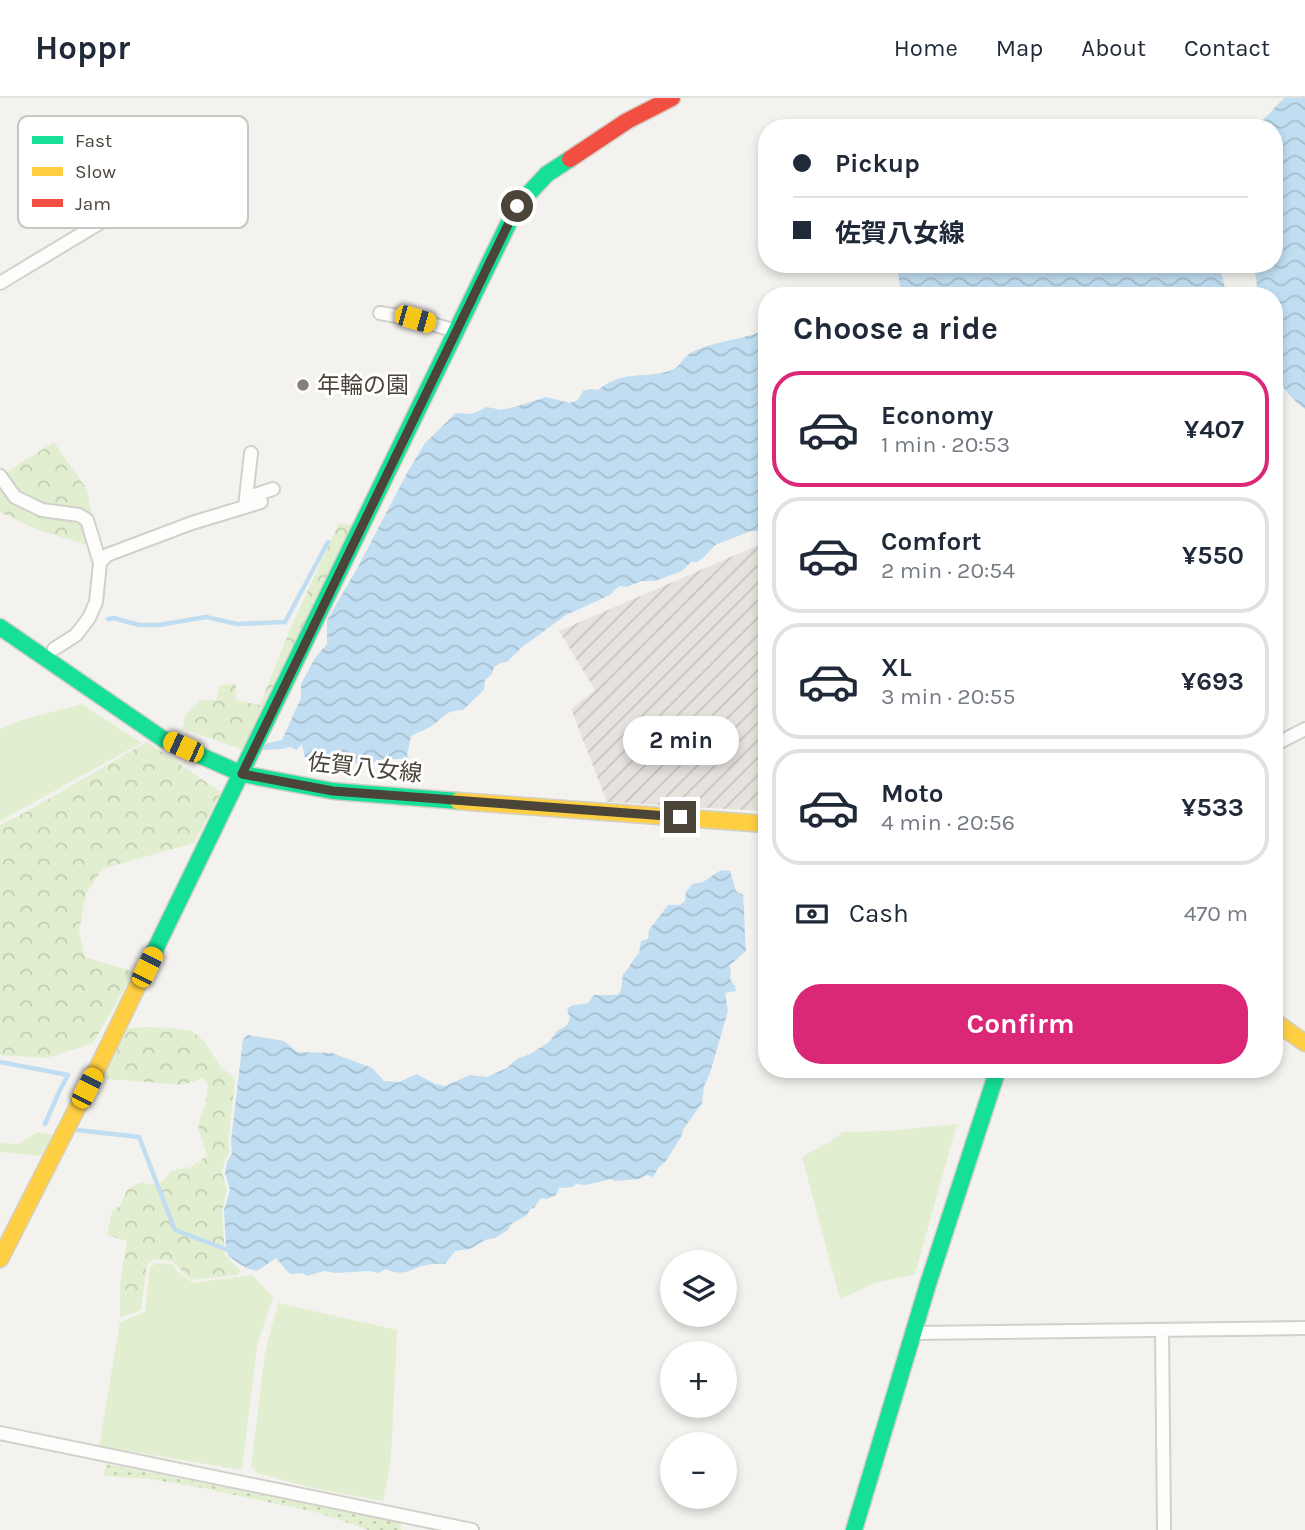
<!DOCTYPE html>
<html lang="en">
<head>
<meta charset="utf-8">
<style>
  body { margin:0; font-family:Karla,"Noto Sans JP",sans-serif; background:#f6f6f7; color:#1f2937; height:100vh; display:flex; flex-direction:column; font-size:26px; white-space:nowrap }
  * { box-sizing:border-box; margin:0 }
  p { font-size:23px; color:#747a83 }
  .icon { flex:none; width:38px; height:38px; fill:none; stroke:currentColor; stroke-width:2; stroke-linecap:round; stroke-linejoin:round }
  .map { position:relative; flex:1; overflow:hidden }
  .panel { position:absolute; left:758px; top:189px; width:525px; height:791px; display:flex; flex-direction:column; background:#fff; border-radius:28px; box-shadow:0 4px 10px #0003 }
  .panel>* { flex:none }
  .hud { position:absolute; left:758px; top:21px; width:525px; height:154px; border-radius:28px; box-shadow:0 4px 10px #0003; display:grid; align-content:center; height:154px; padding:0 35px; background:#fff }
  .tools { position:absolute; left:660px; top:1152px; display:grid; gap:14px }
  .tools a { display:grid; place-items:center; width:77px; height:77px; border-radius:50%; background:#fff; box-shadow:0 4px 10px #0003; font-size:35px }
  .end { position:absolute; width:32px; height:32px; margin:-16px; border:9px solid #4b4439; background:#fff; box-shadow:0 0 0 4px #fff }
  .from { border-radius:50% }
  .bubble { position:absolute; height:49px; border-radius:24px; background:#fff; box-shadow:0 4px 10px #0003; font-size:23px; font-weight:700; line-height:49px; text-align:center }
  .car { position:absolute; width:21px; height:42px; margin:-21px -10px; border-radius:9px; box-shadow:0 0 5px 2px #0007; background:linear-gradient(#f5c518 24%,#345 0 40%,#f5c518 0 76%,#345 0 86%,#f5c518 0) }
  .hud b { display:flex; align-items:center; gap:24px; height:66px; font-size:26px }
  .hud b+b { border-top:2px solid #e0e1e3 }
  .hud i { width:18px; height:18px; background:#1f2937 }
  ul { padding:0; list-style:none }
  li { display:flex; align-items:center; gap:21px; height:116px; margin:0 14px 10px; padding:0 21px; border:4px solid #e0e1e3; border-radius:28px }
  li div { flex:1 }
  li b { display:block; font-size:26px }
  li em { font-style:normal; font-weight:700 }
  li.current { border-color:#db2777 }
  li>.icon { width:63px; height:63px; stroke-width:1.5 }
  h2 { padding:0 35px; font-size:32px; line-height:84px }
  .pay { display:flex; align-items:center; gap:18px; height:77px; padding:0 35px; font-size:26px }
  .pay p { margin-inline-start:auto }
  .cta { display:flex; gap:14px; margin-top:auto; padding:14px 35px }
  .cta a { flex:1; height:80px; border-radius:28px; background:#db2777; color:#fff; font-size:28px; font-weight:700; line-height:80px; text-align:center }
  header { display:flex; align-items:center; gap:42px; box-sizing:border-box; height:98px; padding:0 35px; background:#fff; border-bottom:2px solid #e0e1e3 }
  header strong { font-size:33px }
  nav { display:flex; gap:38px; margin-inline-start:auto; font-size:24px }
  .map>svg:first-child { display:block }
  .industrial { fill:url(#industrial-furrows) }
  .grass { fill:#e1eecf }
  .forest { fill:url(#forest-crowns) }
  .park { fill:url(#park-dots) }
  .water { fill:url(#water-waves) }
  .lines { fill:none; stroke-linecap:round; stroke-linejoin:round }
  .stream { stroke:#c0ddf1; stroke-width:4.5 }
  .street-casing { stroke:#d2d0cb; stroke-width:16 }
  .fast-casing { stroke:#d3cfc5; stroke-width:19 }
  .slow-casing { stroke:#d3cfc5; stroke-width:19 }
  .jam-casing { stroke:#d3cfc5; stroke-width:19 }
  .street { stroke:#fdfdfc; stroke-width:12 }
  .fast { stroke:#16e098; stroke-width:16 }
  .slow { stroke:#ffcf43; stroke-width:16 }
  .jam { stroke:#f24e42; stroke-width:16 }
  .route { stroke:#4b4439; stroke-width:9 }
  .poi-dot { fill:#868178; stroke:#fff; stroke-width:2.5 }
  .labels { text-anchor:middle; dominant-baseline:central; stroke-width:6; stroke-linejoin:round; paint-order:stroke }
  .poi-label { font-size:23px; fill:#4b4439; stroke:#fff; text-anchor:start }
  .street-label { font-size:23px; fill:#4b4439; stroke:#fff }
  .key { fill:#fff; stroke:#c9c7c4; stroke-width:2 }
  .key-label { font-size:19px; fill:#4b4439 }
</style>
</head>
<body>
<header>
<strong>Hoppr</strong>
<nav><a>Home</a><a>Map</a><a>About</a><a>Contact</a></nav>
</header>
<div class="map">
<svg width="1305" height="1432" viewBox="0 0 1305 1432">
  <defs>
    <pattern id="industrial-furrows" width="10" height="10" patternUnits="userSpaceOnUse" patternTransform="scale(1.75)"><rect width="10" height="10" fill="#e6e2de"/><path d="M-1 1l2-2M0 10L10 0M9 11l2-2" fill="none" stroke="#c7c3bf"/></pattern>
    <pattern id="forest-crowns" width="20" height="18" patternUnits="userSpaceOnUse" patternTransform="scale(1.75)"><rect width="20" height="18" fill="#e1eecf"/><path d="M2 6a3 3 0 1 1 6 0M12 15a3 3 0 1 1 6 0" fill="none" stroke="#c3cdb2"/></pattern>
    <pattern id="park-dots" width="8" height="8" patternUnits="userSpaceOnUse" patternTransform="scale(1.75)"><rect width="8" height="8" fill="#e1eecf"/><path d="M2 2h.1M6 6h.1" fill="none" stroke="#c3cdb2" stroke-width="1.8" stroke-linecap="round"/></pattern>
    <pattern id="water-waves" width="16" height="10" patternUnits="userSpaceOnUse" patternTransform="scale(1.75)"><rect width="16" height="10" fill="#c0ddf1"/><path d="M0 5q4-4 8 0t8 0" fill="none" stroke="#a6bfcf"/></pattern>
  </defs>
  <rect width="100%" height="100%" fill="#f4f2ee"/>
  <!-- industrial -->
  <path class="industrial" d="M766 444V713L607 704 571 611 595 592 559 533Z"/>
  <!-- grass -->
  <path class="grass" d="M82 606 141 645 0 723V631L22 622Z
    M957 1026 915 1176 875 1185 840 1201 802 1059 831 1043 843 1034 887 1033Z
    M37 1034 54 1037 42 1058 0 1054V1045L19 1046Z
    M157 1165 172 1166 178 1174 193 1185 252 1177 273 1199 257 1248 242 1372 99 1348 120 1224 145 1214 150 1169Z
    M278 1205 397 1232 391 1361 383 1403 313 1390 257 1375 251 1368 265 1255Z"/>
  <!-- forest -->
  <path class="forest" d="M54 344 87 392 94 430 88 447 38 432 0 414V372L7 374Z
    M359 419 247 653 183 631 185 617 201 602H216L220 587 236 586V602L260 607 291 529 339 425 351 427Z
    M147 644 221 694 194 745 102 771 86 796 79 833 85 859 134 874 93 945 47 960 0 957V727L24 715Z
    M144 929 172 930 192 933 204 943 221 969 235 981 228 1048 230 1053 224 1065 222 1075 227 1091 222 1113 225 1157 240 1172 238 1177 191 1182 172 1163 154 1161 147 1167 141 1212 120 1220V1186L127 1143 107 1137 112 1113 120 1108 127 1092 141 1084C158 1089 161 1086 171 1073L191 1069 207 1058 198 1028 206 1003 208 987 203 980 183 987 99 980 122 931Z"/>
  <!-- park -->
  <path class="park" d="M107 1366 401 1425V1432H369L319 1415 203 1390 149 1381 103 1378Z"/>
  <!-- water -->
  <path class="water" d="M1284 0H1305V311C1292 302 1281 288 1274 273V198H1258L1256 180 1252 166H1274V30H1235L1257 26 1266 19Z
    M896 166H1219L1227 198H902Z
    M766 231V429L764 433H751L715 447 705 458 697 464H691L682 473 655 483H641L627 489 619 488 610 497 566 517 521 550 507 564 501 565 494 569 492 576 485 582 484 592 463 612C444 613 446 618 433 627 426 632 418 634 411 638L407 658 409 660 408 661H385L376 664 361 663 334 676 312 670 311 664 305 660 302 646 296 652 290 649 282 651 262 652 260 647 282 642 301 600V586L315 560 327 546V522L358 469 407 375 425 345 456 315 472 316 487 309 501 312 518 308 546 299 570 305 578 302 583 293 590 291 598 292C623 272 642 281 670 273 680 270 681 261 689 256 713 242 742 243 766 231Z
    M721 772 730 773 736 793 743 797C745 816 744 834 746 853L729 868 731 874 730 881 735 888 736 893 725 895 728 913 710 975 704 988 702 1005 684 1030 681 1039 666 1063 659 1069 653 1079 647 1077 639 1081 615 1083 611 1081 586 1087 576 1086 573 1089 559 1090 556 1097 547 1101 541 1100 534 1110 530 1111 527 1117 511 1126 508 1132 495 1140 485 1142 470 1151 455 1153 445 1166C439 1166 432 1165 427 1167 411 1170 404 1180 386 1171L378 1175 369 1173 335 1175 324 1173 307 1178 303 1175 290 1176 276 1160 257 1173 246 1170 228 1158 226 1148 224 1112 230 1092 225 1075 227 1064 232 1055 231 1043 243 941 248 937 284 943 297 954 332 955 372 970 384 983 399 984 417 976 435 986 445 988 470 977 487 979 507 970 518 960 529 957 550 943 557 933 567 927 570 920 567 912 570 908 588 905 594 897H618L621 892 623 876C631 870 630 863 639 856L641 843 648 841 649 832 668 807H680L685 803 686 794 692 786 703 784Z"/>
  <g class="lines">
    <!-- stream -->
    <path class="stream" d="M108 521 114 520 139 527H159L206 519 237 526 285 524 328 444
      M0 964 68 977 59 994 45 1026
      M77 1032 139 1039 175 1132 228 1152"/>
    <defs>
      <path id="street" d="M0 185 166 85
        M380 215 415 221 456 233
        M0 378 15 399 42 412 79 417 87 422 100 465
        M246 400 273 391
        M245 409 251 355
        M54 551 76 537 89 520 96 504 100 465 107 457 192 425 261 404
        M1274 647 1305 631
        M1162 1232 1164 1432
        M914 1235 1305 1230
        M0 1335 472 1432"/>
      <path id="fast" d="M0 529 163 641 242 676 333 693 458 703
        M150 862 517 108 547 76 570 61
        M854 1432 928 1186 998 971"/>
      <path id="slow" d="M458 703 766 726
        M1274 923 1305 945
        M0 1161 100 965 150 862"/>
      <path id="jam" d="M570 61 627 23 672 0"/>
    </defs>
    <!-- street casing -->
    <use href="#street" class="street-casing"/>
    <!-- fast casing -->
    <use href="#fast" class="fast-casing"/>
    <!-- slow casing -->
    <use href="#slow" class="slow-casing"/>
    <!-- jam casing -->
    <use href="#jam" class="jam-casing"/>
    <!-- street -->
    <use href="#street" class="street"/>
    <!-- fast -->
    <use href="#fast" class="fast"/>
    <!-- slow -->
    <use href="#slow" class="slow"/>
    <!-- jam -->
    <use href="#jam" class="jam"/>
  </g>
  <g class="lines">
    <!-- route -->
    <path class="route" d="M517 108 242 676 333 693 680 719"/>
  </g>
  <!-- markers -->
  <circle class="poi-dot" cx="303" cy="287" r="7"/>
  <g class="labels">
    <!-- poi labels -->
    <g class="poi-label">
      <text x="317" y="287">年輪の園</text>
    </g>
    <!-- street labels -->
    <g class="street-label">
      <text transform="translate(365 670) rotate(6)">佐賀八女線</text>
    </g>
  </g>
  <!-- legend -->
  <rect x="18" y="18" width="230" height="112" rx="10" class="key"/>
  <rect x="32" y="38" width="31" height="8" fill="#16e098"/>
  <rect x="32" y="69" width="31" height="9" fill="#ffcf43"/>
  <rect x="32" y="101" width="31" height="8" fill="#f24e42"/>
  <g class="key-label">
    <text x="75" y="49">Fast</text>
    <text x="75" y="80">Slow</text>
    <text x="75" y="112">Jam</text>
  </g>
</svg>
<div class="tools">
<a><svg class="icon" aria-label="layers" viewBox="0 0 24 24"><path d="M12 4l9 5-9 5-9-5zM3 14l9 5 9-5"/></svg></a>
<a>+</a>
<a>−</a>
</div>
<i class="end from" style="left:517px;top:108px"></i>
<i class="end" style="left:680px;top:719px"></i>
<div class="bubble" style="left:623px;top:618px;width:116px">2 min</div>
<i class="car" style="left:415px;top:221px;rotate:106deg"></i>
<i class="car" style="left:183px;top:649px;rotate:294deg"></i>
<i class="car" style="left:147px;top:869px;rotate:26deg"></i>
<i class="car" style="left:87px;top:990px;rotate:27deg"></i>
<div class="hud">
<b><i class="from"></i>Pickup</b>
<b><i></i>佐賀八女線</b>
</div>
<section class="panel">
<h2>Choose a ride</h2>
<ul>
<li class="current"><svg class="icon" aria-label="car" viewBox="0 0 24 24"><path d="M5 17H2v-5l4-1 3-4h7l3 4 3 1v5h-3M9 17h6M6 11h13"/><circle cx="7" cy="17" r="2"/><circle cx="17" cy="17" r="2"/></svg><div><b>Economy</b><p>1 min · 20:53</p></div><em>¥407</em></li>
<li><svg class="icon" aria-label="car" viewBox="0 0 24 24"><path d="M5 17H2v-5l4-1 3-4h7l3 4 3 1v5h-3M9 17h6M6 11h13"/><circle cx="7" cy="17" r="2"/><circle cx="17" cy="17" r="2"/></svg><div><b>Comfort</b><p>2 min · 20:54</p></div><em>¥550</em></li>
<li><svg class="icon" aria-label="car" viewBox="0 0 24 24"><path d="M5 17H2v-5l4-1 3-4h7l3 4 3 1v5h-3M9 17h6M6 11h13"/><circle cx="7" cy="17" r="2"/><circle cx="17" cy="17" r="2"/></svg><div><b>XL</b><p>3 min · 20:55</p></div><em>¥693</em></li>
<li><svg class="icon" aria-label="car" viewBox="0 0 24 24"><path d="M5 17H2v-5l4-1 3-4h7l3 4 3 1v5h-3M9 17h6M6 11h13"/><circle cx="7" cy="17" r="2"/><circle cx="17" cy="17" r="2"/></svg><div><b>Moto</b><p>4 min · 20:56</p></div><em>¥533</em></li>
</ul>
<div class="pay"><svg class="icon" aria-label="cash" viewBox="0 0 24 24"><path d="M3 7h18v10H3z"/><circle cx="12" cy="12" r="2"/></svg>Cash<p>470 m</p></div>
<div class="cta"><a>Confirm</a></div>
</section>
</div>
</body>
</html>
